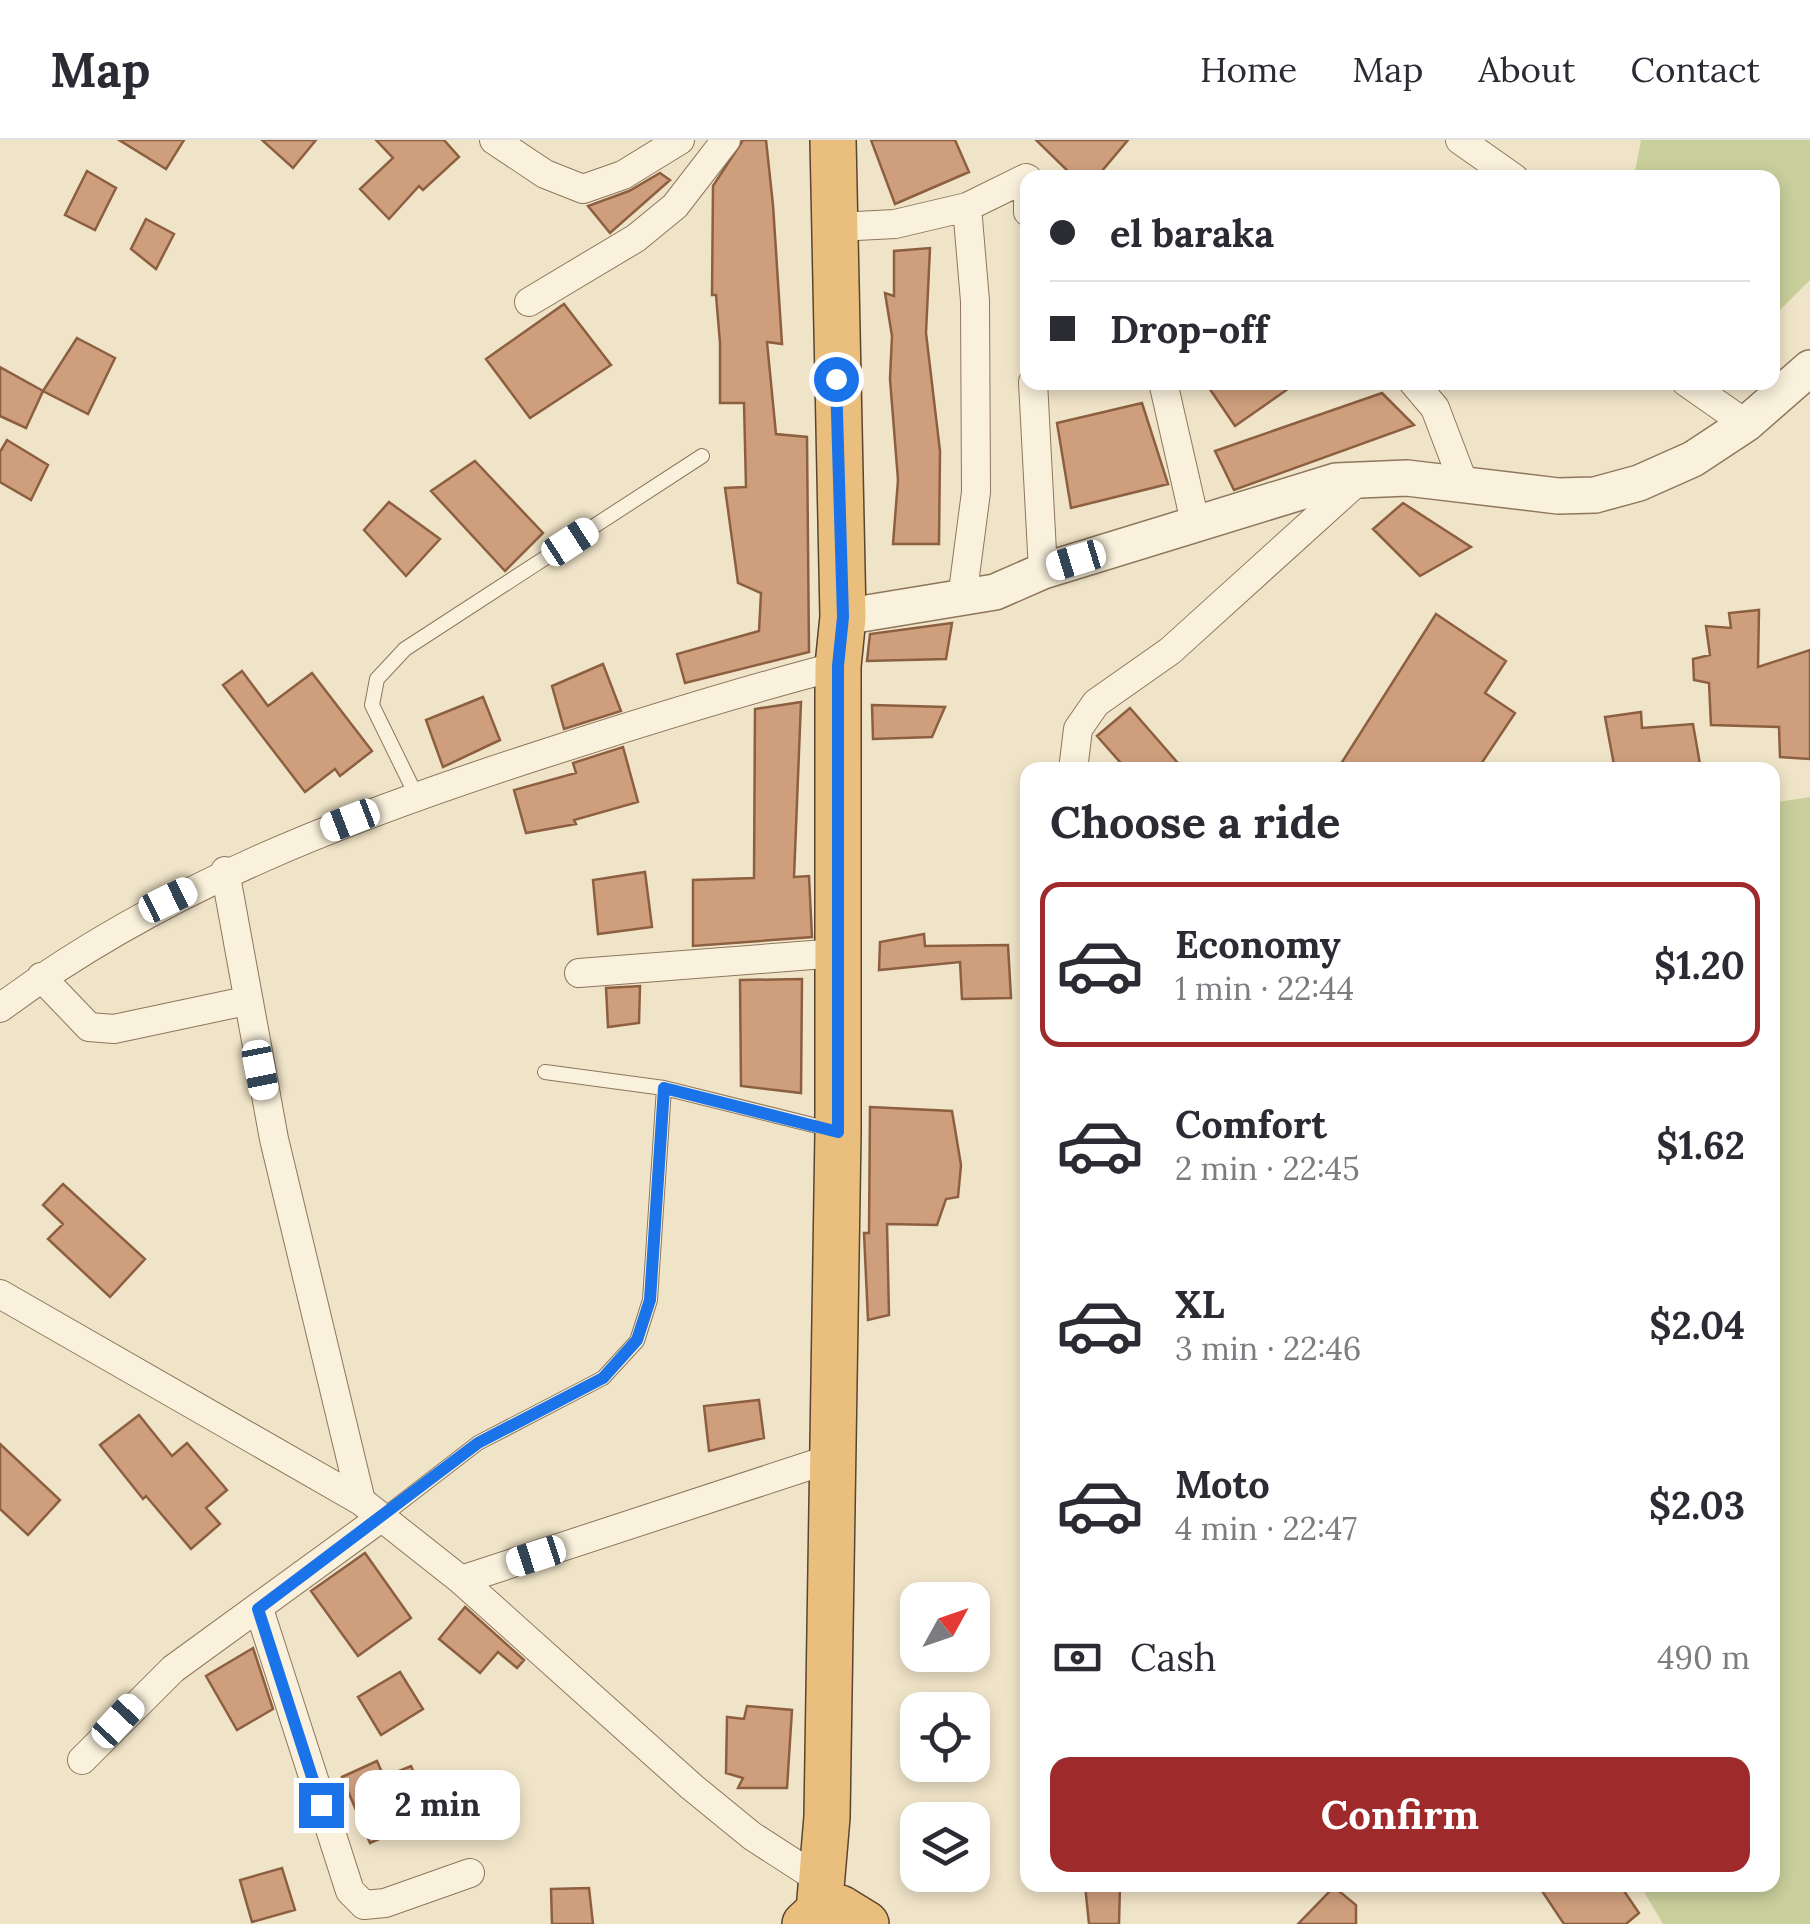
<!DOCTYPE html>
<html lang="en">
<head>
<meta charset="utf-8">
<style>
  body { margin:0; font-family:Lora,serif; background:#f7f7f7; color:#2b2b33; height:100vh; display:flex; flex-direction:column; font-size:38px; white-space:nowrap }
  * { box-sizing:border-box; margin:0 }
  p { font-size:32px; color:#7c7c81 }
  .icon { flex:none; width:55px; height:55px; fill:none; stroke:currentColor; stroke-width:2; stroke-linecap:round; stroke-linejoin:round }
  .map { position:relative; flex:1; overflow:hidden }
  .side { position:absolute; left:1020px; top:622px; width:760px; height:1130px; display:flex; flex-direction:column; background:#fff; border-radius:20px; box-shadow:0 5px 15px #0003 }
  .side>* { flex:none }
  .banner { position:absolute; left:1020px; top:30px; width:760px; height:220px; border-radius:20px; box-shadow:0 5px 15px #0003; display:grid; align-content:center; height:220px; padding:0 30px; background:#fff }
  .needle { width:65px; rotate:50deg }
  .fabs { position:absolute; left:900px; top:1442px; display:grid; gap:20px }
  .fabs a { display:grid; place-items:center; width:90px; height:90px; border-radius:20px; background:#fff; box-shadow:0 5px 15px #0003; font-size:50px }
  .end { position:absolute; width:45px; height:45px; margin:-22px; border:12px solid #1a73e8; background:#fff; box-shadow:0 0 0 5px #fff }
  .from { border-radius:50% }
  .bubble { position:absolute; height:70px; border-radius:20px; background:#fff; box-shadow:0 5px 15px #0003; font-size:32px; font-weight:800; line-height:70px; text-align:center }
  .car { position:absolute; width:30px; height:60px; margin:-30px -15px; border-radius:12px; box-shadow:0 0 8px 2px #0007; background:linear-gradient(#fff 24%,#345 0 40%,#fff 0 76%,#345 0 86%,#fff 0) }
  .banner b { display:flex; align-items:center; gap:35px; height:95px; font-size:38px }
  .banner b+b { border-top:2px solid #e1e1e2 }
  .banner i { width:25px; height:25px; background:#2b2b33 }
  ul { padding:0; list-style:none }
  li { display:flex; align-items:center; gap:30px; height:165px; margin:0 20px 15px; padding:0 10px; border:5px solid transparent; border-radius:20px }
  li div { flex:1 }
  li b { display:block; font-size:38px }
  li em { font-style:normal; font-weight:800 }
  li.selected { border-color:#9e2a2b }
  li>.icon { width:90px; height:90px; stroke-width:1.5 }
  h2 { padding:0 30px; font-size:45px; line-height:120px }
  .pay { display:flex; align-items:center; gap:25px; height:110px; padding:0 30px; font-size:38px }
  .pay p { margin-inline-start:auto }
  .cta { display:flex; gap:20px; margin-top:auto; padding:20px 30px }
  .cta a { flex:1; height:115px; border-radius:20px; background:#9e2a2b; color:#fff; font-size:40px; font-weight:800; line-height:115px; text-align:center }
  header { display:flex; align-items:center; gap:60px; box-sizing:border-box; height:140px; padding:0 50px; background:#fff; border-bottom:2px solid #e1e1e2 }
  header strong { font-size:48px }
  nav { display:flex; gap:55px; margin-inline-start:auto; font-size:35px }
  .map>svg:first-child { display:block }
  .green { fill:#c9cf9b }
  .building { fill:#cf9f7d; stroke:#8d5f41; stroke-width:2.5 }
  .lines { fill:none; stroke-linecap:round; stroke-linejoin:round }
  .service-casing { stroke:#8d765c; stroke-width:16 }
  .minor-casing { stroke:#8d765c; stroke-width:30 }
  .tertiary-casing { stroke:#8d765c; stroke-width:38 }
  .trunk-casing { stroke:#5b4430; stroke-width:48 }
  .service { stroke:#faf1dc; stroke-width:14 }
  .minor { stroke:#faf1dc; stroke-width:28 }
  .tertiary { stroke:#faf1dc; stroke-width:35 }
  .trunk { stroke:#eabe7c; stroke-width:45 }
  .route { stroke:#1a73e8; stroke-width:12 }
</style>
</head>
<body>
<header>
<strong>Map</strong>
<nav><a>Home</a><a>Map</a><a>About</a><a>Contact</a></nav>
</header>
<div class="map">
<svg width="1810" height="1784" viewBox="0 0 1810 1784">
  <rect width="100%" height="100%" fill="#f0e4c8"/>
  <!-- green -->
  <path class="green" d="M1641 0H1810V140L1773 177 1772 38 1634 37Z
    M1810 657V1784H1663L1640 1745H1772V663Z"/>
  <!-- building -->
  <path class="building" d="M119 0H184L166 29Z
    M262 0H316L293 28Z
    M376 0H444L459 17 423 50 419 46 389 79 360 49 393 18Z
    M743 0H766L773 65 782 204 767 202 776 294 807 297 809 512 685 543 677 514 759 491 761 453 738 443 725 348 746 347 744 263H720V203L716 155H712L713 46Z
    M871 0H955L969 32 895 64Z
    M1036 0H1128L1096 38H1075Z
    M87 31 116 48 95 90 65 75Z
    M660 33 670 40 610 93 588 66 629 51Z
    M146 79 174 94 156 129 131 109Z
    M930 108 926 193 940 311 939 404H893L898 340 890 239 892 196 885 153 894 156V111Z
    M564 164 611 225 530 278 486 219Z
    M77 198 115 218 88 274 43 251Z
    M0 227 43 251 26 288 0 276Z
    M1205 242H1298L1235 286Z
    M1382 253 1414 285 1234 350 1215 311Z
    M1142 263 1168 344 1071 368 1057 283Z
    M7 300 48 325 31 360 0 342V312Z
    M475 321 543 393 505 431 431 351Z
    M389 362 440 399 406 436 364 390Z
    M1403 363 1471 407 1420 436 1373 389Z
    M1759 470 1758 527 1810 510V619L1780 617 1779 587 1711 585 1709 543 1694 540 1693 519 1710 515 1706 486 1731 488 1729 473Z
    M1436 474 1506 521 1485 553 1515 573 1477 630H1337Z
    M952 483 946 519 867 521 870 494Z
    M603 524 621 571 564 589 552 546Z
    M242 531 268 566 312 533 372 611 340 636 335 629 305 652 223 545Z
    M483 557 500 600 443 627 426 580Z
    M801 562 794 737 809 736 812 797 693 806V740L754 738 755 569Z
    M872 565 945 567 932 597 873 599Z
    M1130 568 1184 630H1127L1097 596Z
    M1641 572 1642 588 1693 584 1701 630H1615L1605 577Z
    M623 607 638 662 574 680 576 684 526 693 514 650 576 633 573 623Z
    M645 732 652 787 598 794 593 740Z
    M924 794 925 806 1008 805 1011 858 962 859 960 822 879 830 880 802Z
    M802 839 801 953 741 946 740 840Z
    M640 846 639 883 608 887 606 848Z
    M870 967 952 971 961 1025 958 1057 946 1059 937 1085 887 1084 889 1175 868 1180 864 1093H869Z
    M63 1044 145 1119 110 1157 48 1099 63 1084 43 1065Z
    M759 1260 764 1298 709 1311 704 1266Z
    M139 1275 172 1316 187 1303 227 1350 206 1368 220 1384 191 1409 146 1356 143 1359 100 1305Z
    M0 1304 60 1360 28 1395 0 1369Z
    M365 1413 411 1478 358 1516 311 1451Z
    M465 1467 524 1520 517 1528 498 1512 480 1533 439 1499Z
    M253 1508 273 1569 237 1590 206 1536Z
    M400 1532 423 1569 381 1595 358 1557Z
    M747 1566 792 1570 787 1648H738L743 1638 726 1633 727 1577 744 1579Z
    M377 1621 384 1637 411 1626 433 1675 370 1703 342 1637Z
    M282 1728 295 1770 252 1782 240 1740Z
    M1085 1745H1120L1119 1784H1089Z
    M1538 1745H1620L1639 1773 1626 1784H1564Z
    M1334 1747 1356 1765V1784H1298Z
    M589 1748 593 1784H552L551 1749Z"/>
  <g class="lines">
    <defs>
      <path id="service" d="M416 655 372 565 377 539 405 509 702 316
        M545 932 664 948 833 990
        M382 1377 478 1303 603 1238 637 1201 650 1160 664 948"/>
      <path id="minor" d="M494 0 545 34 583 49 623 35 680 0
        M1460 0 1514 38
        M1028 39V72
        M967 67 1026 38
        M837 87 895 84 967 67 975 161 976 352 962 459
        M529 162 636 98 675 66 726 0
        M1033 242 1043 431
        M1163 242 1195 382
        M1413 242 1435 268 1465 347
        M1686 242 1746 284
        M1073 630 1078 589 1096 563 1170 511 1360 339
        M225 731 274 999 361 1361
        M579 833 838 813
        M41 837 89 887 114 889 246 861
        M0 868C163 747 348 677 540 615 639 583 737 552 838 526
        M0 1154 361 1361 461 1440 692 1647 752 1696 820 1740
        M461 1440 833 1318
        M259 1469 350 1751 364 1765 385 1763 470 1733
        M82 1620 173 1529 382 1377"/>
      <path id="tertiary" d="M843 477 995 452 1043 431 1336 341 1407 338 1558 356 1595 355 1639 343 1693 319 1746 284 1810 228"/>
      <path id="trunk" d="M819 1771 827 1677 838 992V526L843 477 833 0
        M805 1784 819 1771 840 1768 866 1784"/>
    </defs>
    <!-- service casing -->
    <use href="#service" class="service-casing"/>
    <!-- minor casing -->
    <use href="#minor" class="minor-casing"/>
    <!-- tertiary casing -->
    <use href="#tertiary" class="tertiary-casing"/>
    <!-- trunk casing -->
    <use href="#trunk" class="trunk-casing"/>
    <!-- service -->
    <use href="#service" class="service"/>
    <!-- minor -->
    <use href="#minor" class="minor"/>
    <!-- tertiary -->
    <use href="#tertiary" class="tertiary"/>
    <!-- trunk -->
    <use href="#trunk" class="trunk"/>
  </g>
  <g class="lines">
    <!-- route -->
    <path class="route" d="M321 1665 258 1469 478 1303 603 1238 637 1200 650 1160 664 948 838 992V526L843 477 836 239"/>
  </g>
</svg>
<div class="fabs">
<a><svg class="needle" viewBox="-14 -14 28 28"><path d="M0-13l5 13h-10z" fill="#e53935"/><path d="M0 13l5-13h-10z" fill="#7c7c81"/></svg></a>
<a><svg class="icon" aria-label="locate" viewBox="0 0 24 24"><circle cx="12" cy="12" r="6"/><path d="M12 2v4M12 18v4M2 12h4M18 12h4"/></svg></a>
<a><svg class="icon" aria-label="layers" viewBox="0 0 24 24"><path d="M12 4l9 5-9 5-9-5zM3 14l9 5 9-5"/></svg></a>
</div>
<i class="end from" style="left:836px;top:239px"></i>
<i class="end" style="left:321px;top:1665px"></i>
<div class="bubble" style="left:355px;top:1630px;width:165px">2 min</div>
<i class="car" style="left:570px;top:402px;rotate:57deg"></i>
<i class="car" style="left:1076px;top:420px;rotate:253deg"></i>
<i class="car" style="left:350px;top:680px;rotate:249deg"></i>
<i class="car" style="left:168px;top:760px;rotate:64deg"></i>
<i class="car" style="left:260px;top:930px;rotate:169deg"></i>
<i class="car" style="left:536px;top:1416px;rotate:252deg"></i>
<i class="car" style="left:118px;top:1581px;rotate:43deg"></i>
<div class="banner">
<b><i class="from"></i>el baraka</b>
<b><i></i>Drop-off</b>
</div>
<section class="side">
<h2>Choose a ride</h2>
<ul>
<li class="selected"><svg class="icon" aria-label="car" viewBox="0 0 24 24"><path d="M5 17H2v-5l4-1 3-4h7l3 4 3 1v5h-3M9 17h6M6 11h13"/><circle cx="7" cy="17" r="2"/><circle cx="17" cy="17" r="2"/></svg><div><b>Economy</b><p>1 min · 22:44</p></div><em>$1.20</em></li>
<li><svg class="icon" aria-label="car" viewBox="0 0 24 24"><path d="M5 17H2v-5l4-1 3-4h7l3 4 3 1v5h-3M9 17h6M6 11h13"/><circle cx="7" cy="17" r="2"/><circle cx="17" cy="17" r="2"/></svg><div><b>Comfort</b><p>2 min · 22:45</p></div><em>$1.62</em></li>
<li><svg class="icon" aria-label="car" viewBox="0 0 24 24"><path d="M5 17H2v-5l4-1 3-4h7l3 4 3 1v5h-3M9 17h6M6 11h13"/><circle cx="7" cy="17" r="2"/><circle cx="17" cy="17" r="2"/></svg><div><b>XL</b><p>3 min · 22:46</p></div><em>$2.04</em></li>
<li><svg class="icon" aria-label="car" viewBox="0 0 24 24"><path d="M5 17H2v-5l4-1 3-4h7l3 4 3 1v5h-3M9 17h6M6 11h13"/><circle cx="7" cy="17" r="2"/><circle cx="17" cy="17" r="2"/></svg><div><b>Moto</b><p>4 min · 22:47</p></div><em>$2.03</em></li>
</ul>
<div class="pay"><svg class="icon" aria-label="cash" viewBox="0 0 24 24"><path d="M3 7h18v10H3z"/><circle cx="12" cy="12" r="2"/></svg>Cash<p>490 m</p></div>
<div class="cta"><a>Confirm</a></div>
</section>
</div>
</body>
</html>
